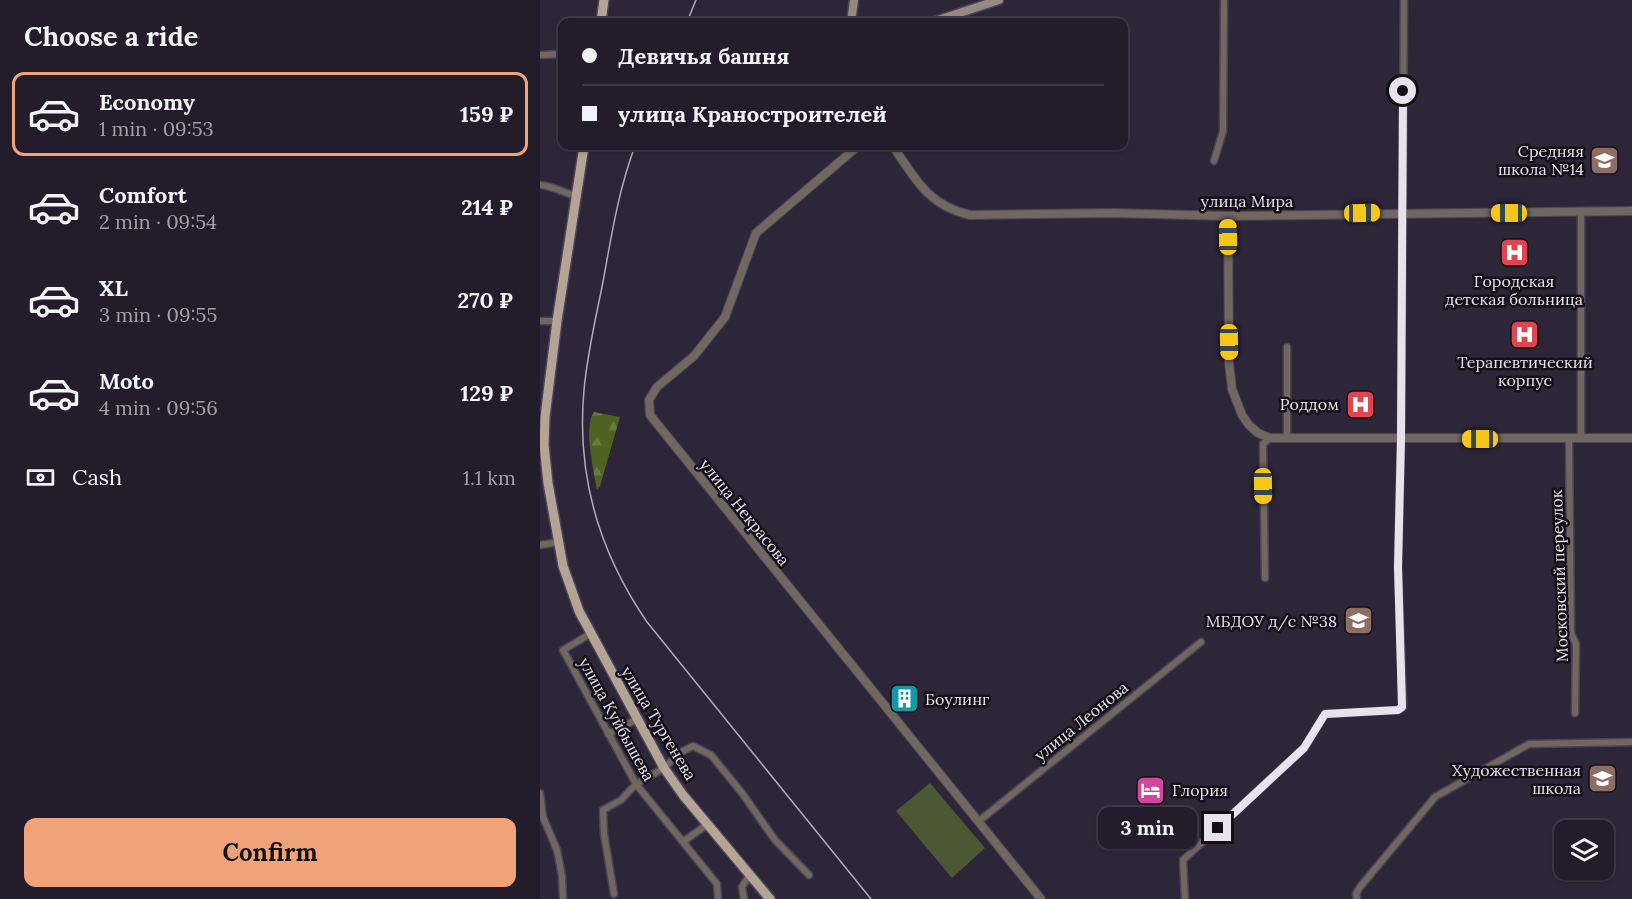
<!DOCTYPE html>
<html lang="en">
<head>
<meta charset="utf-8">
<style>
  body { margin:0; font-family:Lora,serif; background:#2a2533; color:#f1f3f6; height:100vh; display:flex; flex-direction:column; font-size:22px; white-space:nowrap }
  * { box-sizing:border-box; margin:0 }
  p { font-size:20px; color:#a2a1a9 }
  .icon { flex:none; width:33px; height:33px; fill:none; stroke:currentColor; stroke-width:2; stroke-linecap:round; stroke-linejoin:round }
  .map { position:relative; flex:1; overflow:hidden }
  .side { display:flex; flex-direction:column; background:#221c2b; width:540px }
  .side>* { flex:none }
  .top-card { position:absolute; left:18px; top:18px; width:570px; height:132px; border-radius:12px; box-shadow:0 2px 4px #0004,0 0 0 2px #3f3a47; display:grid; align-content:center; height:132px; padding:0 24px; background:#221c2b }
  .controls { position:absolute; left:1014px; top:820px; display:grid; gap:12px }
  .controls a { display:grid; place-items:center; width:60px; height:60px; border-radius:12px; background:#221c2b; box-shadow:0 2px 4px #0004,0 0 0 2px #3f3a47; font-size:30px }
  .end { position:absolute; width:27px; height:27px; margin:-14px; border:8px solid #e6e2ee; background:#111; box-shadow:0 0 0 3px #111 }
  .from { border-radius:50% }
  .bubble { position:absolute; height:42px; border-radius:12px; background:#221c2b; box-shadow:0 2px 4px #0004,0 0 0 2px #3f3a47; font-size:20px; font-weight:700; line-height:42px; text-align:center }
  .car { position:absolute; width:18px; height:36px; margin:-18px -9px; border-radius:8px; box-shadow:0 0 4px 2px #0007; background:linear-gradient(#f5c518 24%,#345 0 40%,#f5c518 0 76%,#345 0 86%,#f5c518 0) }
  .top-card b { display:flex; align-items:center; gap:21px; height:57px; font-size:22px }
  .top-card b+b { border-top:2px solid #3f3a47 }
  .top-card i { width:15px; height:15px; background:#f1f3f6 }
  ul { padding:0; list-style:none }
  li { display:flex; align-items:center; gap:18px; height:84px; margin:0 12px 9px; padding:0 12px; border:3px solid transparent; border-radius:12px }
  li div { flex:1 }
  li b { display:block; font-size:22px }
  li em { font-style:normal; font-weight:700 }
  li.on { border-color:#f0a279 }
  li>.icon { width:54px; height:54px; stroke-width:1.5 }
  h2 { padding:0 24px; font-size:27px; line-height:72px }
  .pay { display:flex; align-items:center; gap:15px; height:66px; padding:0 24px; font-size:22px }
  .pay p { margin-inline-start:auto }
  .button { display:flex; gap:12px; margin-top:auto; padding:12px 24px }
  .button a { flex:1; height:69px; border-radius:12px; background:#f0a279; color:#111; font-size:24px; font-weight:700; line-height:69px; text-align:center }
  main { display:flex; flex:1; min-height:0 }
  .map>svg:first-child { display:block }
  .grass { fill:#4a5834 }
  .forest { fill:url(#forest-firs) }
  .lines { fill:none; stroke-linecap:round; stroke-linejoin:round }
  .minor-casing { stroke:#4b4456; stroke-width:9 }
  .tertiary-casing { stroke:#4b4456; stroke-width:10 }
  .secondary-casing { stroke:#4b4456; stroke-width:11 }
  .primary-casing { stroke:#4b4456; stroke-width:12 }
  .minor { stroke:#6f6760; stroke-width:6 }
  .tertiary { stroke:#6f6760; stroke-width:8 }
  .secondary { stroke:#97897e; stroke-width:8 }
  .primary { stroke:#b5a395; stroke-width:9 }
  .rail { stroke:#b0abb9; stroke-width:1.5 }
  .route { stroke:#e6e2ee; stroke-width:8 }
  .labels { text-anchor:middle; dominant-baseline:central; stroke-width:5; stroke-linejoin:round; paint-order:stroke }
  .poi-label { font-size:16px; fill:#e6e2ee; stroke:#141119; text-anchor:end }
  .street-label { font-size:16px; fill:#e6e2ee; stroke:#141119 }
</style>
</head>
<body>
<main>
<section class="side">
<h2>Choose a ride</h2>
<ul>
<li class="on"><svg class="icon" aria-label="car" viewBox="0 0 24 24"><path d="M5 17H2v-5l4-1 3-4h7l3 4 3 1v5h-3M9 17h6M6 11h13"/><circle cx="7" cy="17" r="2"/><circle cx="17" cy="17" r="2"/></svg><div><b>Economy</b><p>1 min · 09:53</p></div><em>159 ₽</em></li>
<li><svg class="icon" aria-label="car" viewBox="0 0 24 24"><path d="M5 17H2v-5l4-1 3-4h7l3 4 3 1v5h-3M9 17h6M6 11h13"/><circle cx="7" cy="17" r="2"/><circle cx="17" cy="17" r="2"/></svg><div><b>Comfort</b><p>2 min · 09:54</p></div><em>214 ₽</em></li>
<li><svg class="icon" aria-label="car" viewBox="0 0 24 24"><path d="M5 17H2v-5l4-1 3-4h7l3 4 3 1v5h-3M9 17h6M6 11h13"/><circle cx="7" cy="17" r="2"/><circle cx="17" cy="17" r="2"/></svg><div><b>XL</b><p>3 min · 09:55</p></div><em>270 ₽</em></li>
<li><svg class="icon" aria-label="car" viewBox="0 0 24 24"><path d="M5 17H2v-5l4-1 3-4h7l3 4 3 1v5h-3M9 17h6M6 11h13"/><circle cx="7" cy="17" r="2"/><circle cx="17" cy="17" r="2"/></svg><div><b>Moto</b><p>4 min · 09:56</p></div><em>129 ₽</em></li>
</ul>
<div class="pay"><svg class="icon" aria-label="cash" viewBox="0 0 24 24"><path d="M3 7h18v10H3z"/><circle cx="12" cy="12" r="2"/></svg>Cash<p>1.1 km</p></div>
<div class="button"><a>Confirm</a></div>
</section>
<div class="map">
<svg width="1092" height="899" viewBox="0 0 1092 899">
  <defs>
    <pattern id="forest-firs" width="22" height="20" patternUnits="userSpaceOnUse" patternTransform="scale(1.5)"><rect width="22" height="20" fill="#4e6322"/><path d="M5 1l3.5 6h-7zM16 11l3.5 6h-7z" fill="#687942"/></pattern>
  </defs>
  <rect width="100%" height="100%" fill="#2d2639"/>
  <!-- grass -->
  <path class="grass" d="M390 783 445 848 412 878 356 811Z"/>
  <!-- forest -->
  <path class="forest" d="M54 412 80 417 60 486 57 490C54 472 43 426 54 412Z"/>
  <g class="lines">
    <defs>
      <path id="minor" d="M0 55 22 54
        M674 161 683 131 684 0
        M0 185C14 186 23 193 37 196
        M1041 211V438
        M0 321H17
        M747 347V438
        M1029 438 1031 633 1036 644 1035 713
        M0 545 19 542
        M725 578 723 444 730 438
        M50 634 23 650 96 784 177 884 178 899
        M68 734 97 719
        M0 793 3 817 17 850 22 876 23 899
        M439 821 661 642
        M144 841 168 824
        M74 894 64 834 63 810 81 800 96 784 124 768 141 752 153 746 171 755 202 793 235 840 269 875
        M204 899 202 887 210 874
        M645 899 643 860 764 748 785 714 858 710 863 707 858 567 861 439 864 0
        M817 899 816 894 820 887 895 797 989 744 1092 742"/>
      <path id="tertiary" d="M318 146 216 233 185 317 154 356 117 387 109 400 110 415 501 899
        M353 146C375 179 389 206 430 215L573 213 688 216 1092 211
        M688 216 689 363 692 389 702 415 709 425 718 433 730 438H1092"/>
      <path id="secondary" d="M311 22 314 0
        M392 22 459 0"/>
      <path id="primary" d="M61 22 64 0
        M44 146 17 321 5 417 4 445 8 483 23 566 39 611 124 768 143 795 230 899"/>
    </defs>
    <!-- minor casing -->
    <use href="#minor" class="minor-casing"/>
    <!-- tertiary casing -->
    <use href="#tertiary" class="tertiary-casing"/>
    <!-- secondary casing -->
    <use href="#secondary" class="secondary-casing"/>
    <!-- primary casing -->
    <use href="#primary" class="primary-casing"/>
    <!-- minor -->
    <use href="#minor" class="minor"/>
    <!-- tertiary -->
    <use href="#tertiary" class="tertiary"/>
    <!-- secondary -->
    <use href="#secondary" class="secondary"/>
    <!-- primary -->
    <use href="#primary" class="primary"/>
    <!-- rail -->
    <path class="rail" d="M147 22 156 0
      M95 146C78 191 71 239 62 287 55 321 47 356 44 390 36 476 59 552 107 622L331 899"/>
  </g>
  <g class="lines">
    <!-- route -->
    <path class="route" d="M678 828 764 748 785 714 858 710 862 707 858 567 861 439 863 91"/>
  </g>
  <!-- icons -->
  <defs>
    <symbol id="school-square" viewBox="-11 -11 22 22"><rect x="-9" y="-9" width="18" height="18" rx="4" fill="#8d6e63" stroke="#141119"/><path d="M0-5L7-2L0 1L-7-2ZM-4 1L0 2.5L4 1V4Q0 6-4 4Z" fill="#fff"/></symbol>
    <symbol id="hospital-square" viewBox="-11 -11 22 22"><rect x="-9" y="-9" width="18" height="18" rx="4" fill="#e0444e" stroke="#141119"/><path d="M-5-5h3v3.5h4V-5h3V5h-3V1.5h-4V5h-3Z" fill="#fff"/></symbol>
    <symbol id="building-square" viewBox="-11 -11 22 22"><rect x="-9" y="-9" width="18" height="18" rx="4" fill="#0f9aa8" stroke="#141119"/><path d="M-4-6H4V6H1V3H-1V6H-4ZM-2.5-4.3h1.7v1.8h-1.7ZM.8-4.3h1.7v1.8H.8ZM-2.5-1h1.7V.8h-1.7ZM.8-1h1.7V.8H.8Z" fill="#fff"/></symbol>
    <symbol id="university-square" viewBox="-11 -11 22 22"><rect x="-9" y="-9" width="18" height="18" rx="4" fill="#8d6e63" stroke="#141119"/><path d="M0-5L7-2L0 1L-7-2ZM-4 1L0 2.5L4 1V4Q0 6-4 4Z" fill="#fff"/></symbol>
    <symbol id="hotel-square" viewBox="-11 -11 22 22"><rect x="-9" y="-9" width="18" height="18" rx="4" fill="#d1479c" stroke="#141119"/><path d="M-6-4.5h1.5V1H6V5H4.5V3h-9V5H-6ZM-4 0a1.8 1.8 0 1 1 3.6 0ZM.5 0V-2.5h3Q6-2.5 6 0Z" fill="#fff"/></symbol>
  </defs>
  <g fill-rule="evenodd">
    <use href="#school-square" x="1048" y="144" width="33" height="33"/>
    <use href="#hospital-square" x="958" y="236" width="33" height="33"/>
    <use href="#hospital-square" x="968" y="318" width="33" height="33"/>
    <use href="#hospital-square" x="804" y="388" width="33" height="33"/>
    <use href="#school-square" x="802" y="604" width="33" height="33"/>
    <use href="#building-square" x="348" y="682" width="33" height="33"/>
    <use href="#university-square" x="1046" y="762" width="33" height="33"/>
    <use href="#hotel-square" x="594" y="774" width="33" height="33"/>
  </g>
  <g class="labels">
    <!-- poi labels -->
    <g class="poi-label">
      <text x="1044" y="151">Средняя<tspan x="1044" dy="18">школа №14</tspan></text>
      <text x="974" y="281" text-anchor="middle">Городская<tspan x="974" dy="18">детская больница</tspan></text>
      <text x="985" y="362" text-anchor="middle">Терапевтический<tspan x="985" dy="18">корпус</tspan></text>
      <text x="799" y="404">Роддом</text>
      <text x="797" y="621">МБДОУ д/с №38</text>
      <text x="385" y="699" text-anchor="start">Боулинг</text>
      <text x="1041" y="770">Художественная<tspan x="1041" dy="18">школа</tspan></text>
      <text x="632" y="790" text-anchor="start">Глория</text>
    </g>
    <!-- street labels -->
    <g class="street-label">
      <text x="707" y="201">улица Мира</text>
      <text transform="translate(205 512) rotate(51)">улица Некрасова</text>
      <text transform="translate(1019 576) rotate(-92)">Московский переулок</text>
      <text transform="translate(77 719) rotate(61)">улица Куйбышева</text>
      <text transform="translate(541 721) rotate(-39)">улица Леонова</text>
      <text transform="translate(119 723) rotate(59)">улица Тургенева</text>
    </g>
  </g>
</svg>
<div class="controls">
<a><svg class="icon" aria-label="layers" viewBox="0 0 24 24"><path d="M12 4l9 5-9 5-9-5zM3 14l9 5 9-5"/></svg></a>
</div>
<i class="end from" style="left:863px;top:91px"></i>
<i class="end" style="left:678px;top:828px"></i>
<div class="bubble" style="left:558px;top:807px;width:99px">3 min</div>
<i class="car" style="left:822px;top:213px;rotate:89deg"></i>
<i class="car" style="left:969px;top:213px;rotate:270deg"></i>
<i class="car" style="left:688px;top:237px;rotate:359deg"></i>
<i class="car" style="left:689px;top:342px;rotate:179deg"></i>
<i class="car" style="left:940px;top:439px;rotate:270deg"></i>
<i class="car" style="left:723px;top:486px;rotate:179deg"></i>
<div class="top-card">
<b><i class="from"></i>Девичья башня</b>
<b><i></i>улица Краностроителей</b>
</div>
</div>
</main>
</body>
</html>
